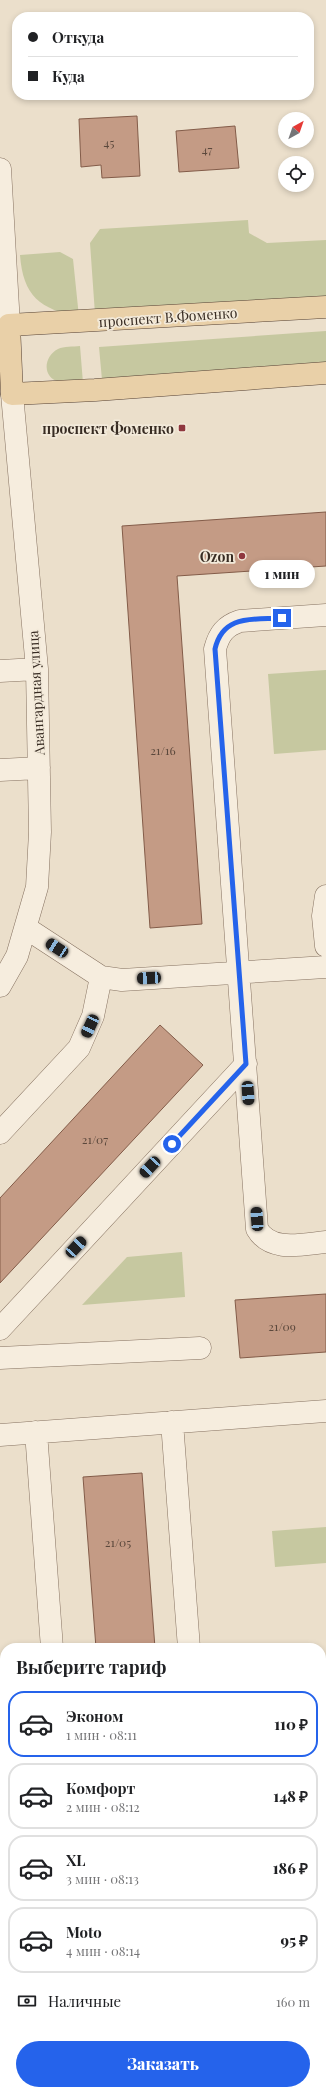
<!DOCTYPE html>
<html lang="ru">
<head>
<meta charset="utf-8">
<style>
  body { margin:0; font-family:"Playfair Display",serif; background:#f2f2f2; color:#202124; height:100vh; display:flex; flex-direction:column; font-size:15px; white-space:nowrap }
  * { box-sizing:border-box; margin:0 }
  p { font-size:13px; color:#757577 }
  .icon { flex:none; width:22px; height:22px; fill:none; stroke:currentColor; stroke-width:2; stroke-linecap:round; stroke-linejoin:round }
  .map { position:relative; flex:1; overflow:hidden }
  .sheet { position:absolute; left:0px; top:1643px; width:326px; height:452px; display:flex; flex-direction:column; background:#fff; border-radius:16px 16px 0 0; box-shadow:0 2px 6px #0003 }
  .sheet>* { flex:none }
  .hud { position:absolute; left:12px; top:12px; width:302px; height:88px; border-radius:16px; box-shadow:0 2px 6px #0003; display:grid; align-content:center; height:88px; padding:0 16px; background:#fff }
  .needle { width:26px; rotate:40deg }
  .controls { position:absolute; left:278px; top:112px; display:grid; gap:8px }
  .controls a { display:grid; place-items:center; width:36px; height:36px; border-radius:50%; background:#fff; box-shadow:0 2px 6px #0003; font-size:20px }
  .end { position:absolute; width:18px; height:18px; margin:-9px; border:5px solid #2563eb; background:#fff; box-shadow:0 0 0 2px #fff }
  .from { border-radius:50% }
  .bubble { position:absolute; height:28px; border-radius:14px; background:#fff; box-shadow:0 2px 6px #0003; font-size:13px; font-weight:800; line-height:28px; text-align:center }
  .car { position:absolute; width:12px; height:24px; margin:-12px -6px; border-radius:5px; box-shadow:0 0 3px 1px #0007; background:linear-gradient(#222 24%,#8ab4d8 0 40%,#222 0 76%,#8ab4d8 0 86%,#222 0) }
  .hud b { display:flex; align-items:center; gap:14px; height:38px; font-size:15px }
  .hud b+b { border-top:1px solid #e0e0e0 }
  .hud i { width:10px; height:10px; background:#202124 }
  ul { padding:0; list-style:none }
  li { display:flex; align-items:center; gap:12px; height:66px; margin:0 8px 6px; padding:0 8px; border:2px solid #e0e0e0; border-radius:16px }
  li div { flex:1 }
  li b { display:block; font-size:15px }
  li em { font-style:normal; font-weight:800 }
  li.selected { border-color:#2563eb }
  li>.icon { width:36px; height:36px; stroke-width:1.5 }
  h2 { padding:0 16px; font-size:18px; line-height:48px }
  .pay { display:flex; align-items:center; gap:10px; height:44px; padding:0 16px; font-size:15px }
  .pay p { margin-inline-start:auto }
  .action { display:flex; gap:8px; margin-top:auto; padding:8px 16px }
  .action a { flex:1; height:46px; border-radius:24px; background:#2563eb; color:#fff; font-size:16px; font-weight:800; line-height:46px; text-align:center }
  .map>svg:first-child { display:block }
  .green { fill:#c6c8a0 }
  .building { fill:#c49b85; stroke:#835c49 }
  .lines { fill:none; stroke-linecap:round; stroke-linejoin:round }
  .minor-casing { stroke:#867261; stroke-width:23 }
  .major-casing { stroke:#554134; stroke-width:23 }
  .minor { stroke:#f6edde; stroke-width:22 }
  .major { stroke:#e9d0a8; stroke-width:22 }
  .route { stroke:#2563eb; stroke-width:5 }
  .poi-dot { fill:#8f373e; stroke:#f3eada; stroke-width:1.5 }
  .labels { text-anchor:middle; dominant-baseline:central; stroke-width:3.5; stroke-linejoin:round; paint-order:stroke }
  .number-label { font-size:12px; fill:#5b483c }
  .street-label { font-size:14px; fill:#382c23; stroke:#f3eada }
  .poi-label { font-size:14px; font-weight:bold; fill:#382c23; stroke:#f3eada; text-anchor:end }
</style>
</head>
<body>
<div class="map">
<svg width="326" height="2095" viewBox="0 0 326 2095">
  <rect width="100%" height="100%" fill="#ebdfcb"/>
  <!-- green -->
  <path class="green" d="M248 220 249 233 267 243 326 240V300L95 314 90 243 100 229Z
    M60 252 73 259 79 317C40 309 23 296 20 255Z
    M326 331V364L102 380 99 347Z
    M80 346 83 383C76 383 67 384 60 382 42 378 43 357 58 349 64 346 73 347 80 346Z
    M326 670V750L274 754 268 674Z
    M182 1252 185 1297 82 1305 127 1257Z
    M326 1527V1563L275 1567 272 1531Z
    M0 1852H5V1889H0Z"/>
  <!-- building -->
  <path class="building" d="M137 116 140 176 102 178 101 165 81 167 79 119Z
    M235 126 239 168 179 172 176 131Z
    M326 512V566L177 576 202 924 150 928 122 526Z
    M160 1025 203 1065 0 1283V1198Z
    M326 1294V1352L240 1358 235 1300Z
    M142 1473 155 1648H96L83 1477Z"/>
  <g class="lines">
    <defs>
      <path id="minor" d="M0 169 9 325
        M326 615 240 621C225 626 219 634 215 649L257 1229C271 1253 303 1244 326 1242
        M0 671 37 669
        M0 770 39 768
        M326 896 323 916 326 946
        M26 928 101 977 122 980 326 967
        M0 986 17 956 37 887 40 832 37 669 12 394
        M0 1133 79 1048 93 1016 101 977
        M0 1329 246 1064
        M0 1358 200 1348
        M172 1422 189 1648
        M36 1432 52 1648
        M0 1435 326 1411
        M321 1714H326
        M0 1738 5 1737
        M321 1787 326 1786
        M0 1924H5
        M262 2095 326 2090"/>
      <path id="major" d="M326 307 9 325 12 394 95 390 326 373"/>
    </defs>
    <!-- minor casing -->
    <use href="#minor" class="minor-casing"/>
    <!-- major casing -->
    <use href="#major" class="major-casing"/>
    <!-- minor -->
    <use href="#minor" class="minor"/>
    <!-- major -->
    <use href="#major" class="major"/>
  </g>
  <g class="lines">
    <!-- route -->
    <path class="route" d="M172 1144 246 1064 215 649C223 614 253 620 282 618"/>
  </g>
  <!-- markers -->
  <g class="poi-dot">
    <rect x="178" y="424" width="8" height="8" rx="2"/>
    <circle cx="242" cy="556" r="4"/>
  </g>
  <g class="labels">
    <!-- number labels -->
    <g class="number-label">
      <text x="109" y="142">45</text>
      <text x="207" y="149">47</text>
      <text x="163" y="750">21/16</text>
      <text x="95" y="1139">21/07</text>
      <text x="282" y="1326">21/09</text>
      <text x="118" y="1542">21/05</text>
    </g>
    <!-- street labels -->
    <g class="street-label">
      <text transform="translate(168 317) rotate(-4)">проспект В.Фоменко</text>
      <text transform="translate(36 693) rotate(-93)">Авангардная улица</text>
    </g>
    <!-- poi labels -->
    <g class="poi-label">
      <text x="174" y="428">проспект Фоменко</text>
      <text x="234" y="556">Ozon</text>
    </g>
  </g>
</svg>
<div class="controls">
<a><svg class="needle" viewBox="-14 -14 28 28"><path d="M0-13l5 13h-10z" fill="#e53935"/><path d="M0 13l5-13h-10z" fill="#757577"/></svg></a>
<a><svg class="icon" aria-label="locate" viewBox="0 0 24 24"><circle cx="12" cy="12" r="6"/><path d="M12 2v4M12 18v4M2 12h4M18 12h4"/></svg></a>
</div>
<i class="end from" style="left:172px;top:1144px"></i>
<i class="end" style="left:282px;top:618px"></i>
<div class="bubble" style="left:249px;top:560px;width:66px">1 мин</div>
<i class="car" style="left:57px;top:948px;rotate:303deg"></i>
<i class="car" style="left:149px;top:978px;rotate:267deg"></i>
<i class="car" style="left:90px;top:1026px;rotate:205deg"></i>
<i class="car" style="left:248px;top:1093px;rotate:176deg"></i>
<i class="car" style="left:150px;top:1167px;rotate:223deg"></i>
<i class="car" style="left:257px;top:1219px;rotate:356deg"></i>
<i class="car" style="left:76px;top:1247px;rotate:43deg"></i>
<div class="hud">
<b><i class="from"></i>Откуда</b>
<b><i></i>Куда</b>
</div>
<section class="sheet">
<h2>Выберите тариф</h2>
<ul>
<li class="selected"><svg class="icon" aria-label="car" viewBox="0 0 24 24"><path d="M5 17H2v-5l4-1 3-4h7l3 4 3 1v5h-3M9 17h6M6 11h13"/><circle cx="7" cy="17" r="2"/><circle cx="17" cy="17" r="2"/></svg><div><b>Эконом</b><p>1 мин · 08:11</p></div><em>110 ₽</em></li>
<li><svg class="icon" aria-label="car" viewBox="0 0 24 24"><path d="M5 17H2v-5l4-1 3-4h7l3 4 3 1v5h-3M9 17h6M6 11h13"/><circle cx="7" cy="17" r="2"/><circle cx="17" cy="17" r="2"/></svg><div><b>Комфорт</b><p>2 мин · 08:12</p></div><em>148 ₽</em></li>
<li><svg class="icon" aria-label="car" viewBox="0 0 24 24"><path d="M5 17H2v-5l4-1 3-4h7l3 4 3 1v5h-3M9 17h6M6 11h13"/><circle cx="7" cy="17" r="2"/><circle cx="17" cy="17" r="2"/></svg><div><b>XL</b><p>3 мин · 08:13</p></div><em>186 ₽</em></li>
<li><svg class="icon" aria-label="car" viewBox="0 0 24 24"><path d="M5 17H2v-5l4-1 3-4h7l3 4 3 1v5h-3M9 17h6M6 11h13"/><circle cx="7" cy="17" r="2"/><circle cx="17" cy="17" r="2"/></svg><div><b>Moto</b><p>4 мин · 08:14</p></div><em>95 ₽</em></li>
</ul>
<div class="pay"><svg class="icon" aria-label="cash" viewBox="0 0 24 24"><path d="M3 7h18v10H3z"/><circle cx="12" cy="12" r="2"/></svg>Наличные<p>160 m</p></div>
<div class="action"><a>Заказать</a></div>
</section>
</div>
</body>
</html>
